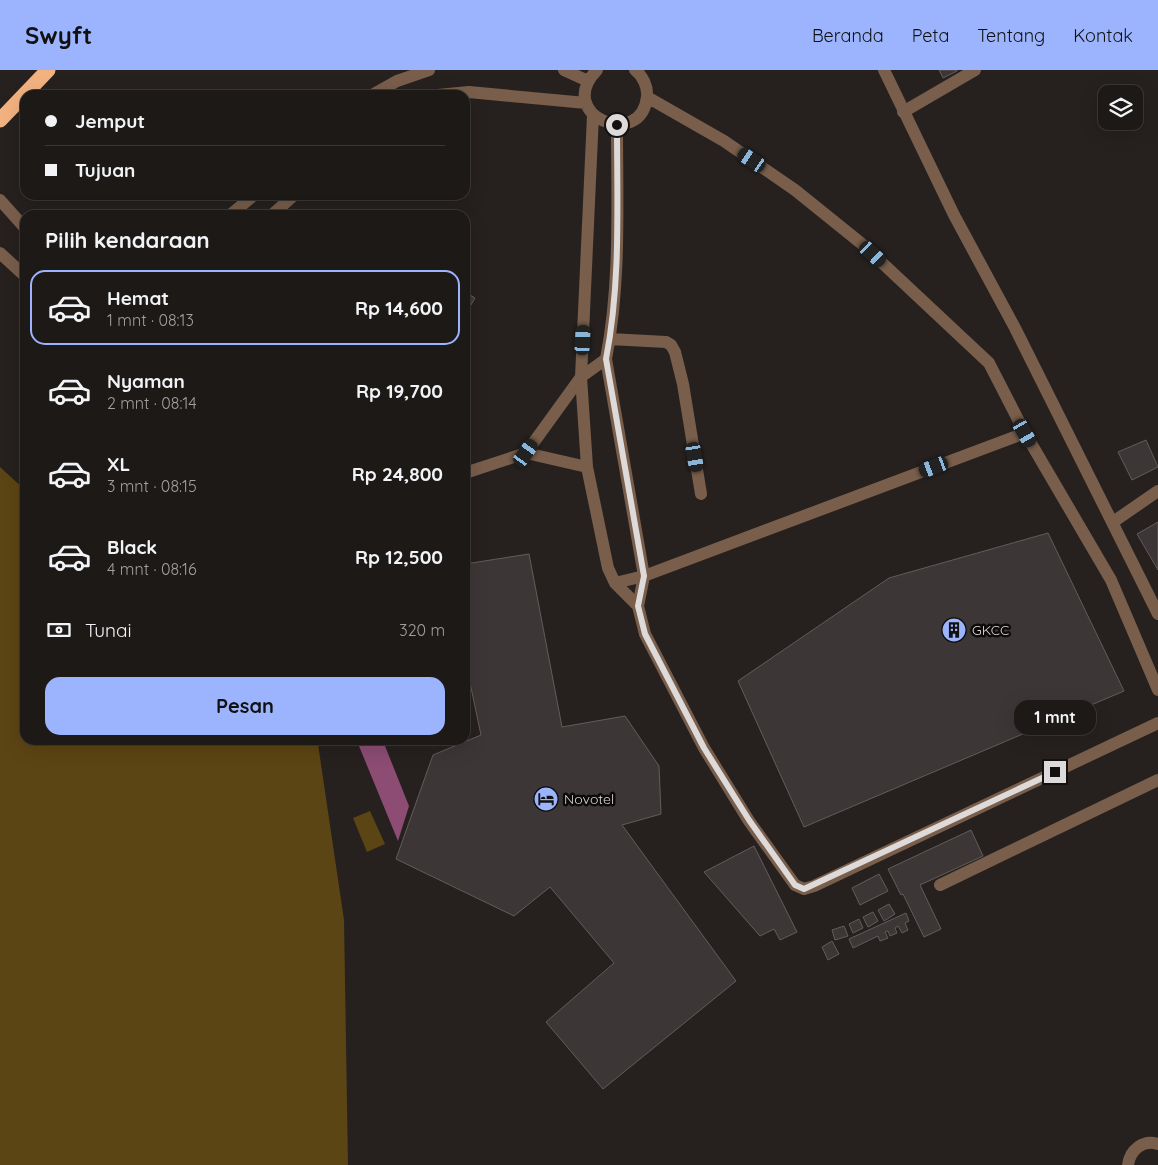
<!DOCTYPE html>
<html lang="id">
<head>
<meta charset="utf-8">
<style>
  body { margin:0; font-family:Quicksand,sans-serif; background:#252220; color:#f1f3f6; height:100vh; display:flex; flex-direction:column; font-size:19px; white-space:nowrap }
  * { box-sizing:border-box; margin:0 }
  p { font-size:16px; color:#a0a0a1 }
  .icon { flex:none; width:28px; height:28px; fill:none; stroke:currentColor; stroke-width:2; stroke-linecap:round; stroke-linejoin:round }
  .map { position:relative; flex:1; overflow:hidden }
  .details { position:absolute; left:20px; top:140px; width:450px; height:535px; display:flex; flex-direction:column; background:#1c1917; border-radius:15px; box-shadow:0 5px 20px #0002,0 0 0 1px #3a3836 }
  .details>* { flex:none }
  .hud { position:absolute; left:20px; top:20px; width:450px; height:110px; border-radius:15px; box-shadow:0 5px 20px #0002,0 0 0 1px #3a3836; display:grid; align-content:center; height:110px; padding:0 25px; background:#1c1917 }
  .tools { position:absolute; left:1098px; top:15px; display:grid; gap:10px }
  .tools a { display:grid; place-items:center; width:45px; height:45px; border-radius:10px; background:#1c1917; box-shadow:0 5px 20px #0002,0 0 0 1px #3a3836; font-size:25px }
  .end { position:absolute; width:22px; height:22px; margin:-11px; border:6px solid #dedad9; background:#111; box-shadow:0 0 0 2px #111 }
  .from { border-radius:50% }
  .bubble { position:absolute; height:35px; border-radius:15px; background:#1c1917; box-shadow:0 5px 20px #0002,0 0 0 1px #3a3836; font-size:16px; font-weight:800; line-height:35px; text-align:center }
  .car { position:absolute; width:15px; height:30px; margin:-15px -8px; border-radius:6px; box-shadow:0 0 4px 1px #0007; background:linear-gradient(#222 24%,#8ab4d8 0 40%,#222 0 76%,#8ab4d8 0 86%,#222 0) }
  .hud b { display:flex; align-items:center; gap:18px; height:48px; font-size:19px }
  .hud b+b { border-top:1px solid #3a3836 }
  .hud i { width:12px; height:12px; background:#f1f3f6 }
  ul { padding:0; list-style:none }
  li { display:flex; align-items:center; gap:15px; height:75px; margin:0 10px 8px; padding:0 15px; border:2px solid transparent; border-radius:15px }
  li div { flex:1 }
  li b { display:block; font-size:19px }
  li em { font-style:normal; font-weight:800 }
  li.selected { border-color:#9cb4fd }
  li>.icon { width:45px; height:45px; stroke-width:1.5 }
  h2 { padding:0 25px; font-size:22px; line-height:60px }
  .pay { display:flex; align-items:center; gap:12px; height:55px; padding:0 25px; font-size:19px }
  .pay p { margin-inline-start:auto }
  .button { display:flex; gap:10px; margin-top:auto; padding:10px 25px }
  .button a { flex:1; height:58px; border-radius:15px; background:#9cb4fd; color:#111; font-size:20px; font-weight:800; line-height:58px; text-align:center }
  header { display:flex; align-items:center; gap:30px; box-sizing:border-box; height:70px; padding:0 25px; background:#9cb4fd; color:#111 }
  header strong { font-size:24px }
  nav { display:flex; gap:28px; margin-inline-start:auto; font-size:18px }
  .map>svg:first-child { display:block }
  .green { fill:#5c4514 }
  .water { fill:#8c4c73 }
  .building { fill:#3c3637; stroke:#635c5d }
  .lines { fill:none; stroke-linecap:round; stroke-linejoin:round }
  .lane { stroke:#785e4b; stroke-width:12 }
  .street { stroke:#785e4b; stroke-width:12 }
  .highway { stroke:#f2b280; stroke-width:15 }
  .route { stroke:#dedad9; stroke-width:6 }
  .labels { text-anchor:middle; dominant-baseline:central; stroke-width:5; stroke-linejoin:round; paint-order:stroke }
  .poi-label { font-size:14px; fill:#dedad9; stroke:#0d0b0a; text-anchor:start }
</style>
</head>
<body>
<header>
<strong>Swyft</strong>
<nav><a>Beranda</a><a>Peta</a><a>Tentang</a><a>Kontak</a></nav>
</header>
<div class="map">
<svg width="1158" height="1095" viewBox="0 0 1158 1095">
  <rect width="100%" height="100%" fill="#26211f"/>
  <!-- green -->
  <path class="green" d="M0 397 25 420V670H313L318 674 344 850 348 1095H0Z
    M370 741 385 774 367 782 353 748Z"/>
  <!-- water -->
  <path class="water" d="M383 671 409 736 398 771 359 676Z"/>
  <!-- building -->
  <path class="building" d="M939 0H957V1L943 8Z
    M465 222 475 228 465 245Z
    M1146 370 1158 397 1132 410 1118 382Z
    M1158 452V500L1137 464Z
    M1048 463 1124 621 804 757 738 611 889 508Z
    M529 484 562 657 625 646 659 696 661 744 622 755 736 911 603 1019 546 952 614 893 550 817 514 846 396 789 433 685 481 665 465 589V494Z
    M971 760 983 786 920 815 941 859 924 867 903 824 901 825 888 799Z
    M754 776 797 862 780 870 774 859 760 866 704 802Z
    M879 804 888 821 860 835 852 818Z
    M889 834 895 844 884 851 878 840Z
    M873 842 878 851 868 857 863 847Z
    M906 843 909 851 905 853 908 860 902 863 898 856 895 858 897 863 890 866 888 861 885 862 888 868 880 871 878 866 853 878 849 869Z
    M859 849 863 858 853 863 849 854Z
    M844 856 848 866 835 870 832 860Z
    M832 871 839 884 828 890 822 877Z"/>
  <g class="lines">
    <!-- lane -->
    <path class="lane" d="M564 0 588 11
      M597 0C553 45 641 81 647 27 648 17 643 6 635 0
      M372 25 397 11 429 0
      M438 25 469 22 586 33
      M647 27 724 71 795 120 862 174 989 293 1025 363 1111 510 1158 620
      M593 45 581 307 587 397 608 498 615 513 638 536
      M617 55C617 133 621 212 606 289L644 506 638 536 645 564 704 678 749 751 795 815 804 819 814 816 1158 653
      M0 130 25 158
      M230 145 254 125
      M272 145 294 125
      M0 183 25 206
      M610 269 666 272 671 275 675 282 683 314 701 424
      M526 383 581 307 606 289
      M465 403 526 383 587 397
      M615 513 644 506 1025 363
      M940 815 1158 710"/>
    <!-- street -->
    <path class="street" d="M884 0 954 145 1015 258 1158 544
      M903 42 975 0
      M1113 452 1158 421
      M1128 1095C1130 1080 1143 1069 1158 1074"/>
    <!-- highway -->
    <path class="highway" d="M0 50 48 0"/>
  </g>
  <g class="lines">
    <!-- route -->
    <path class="route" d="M617 55C617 133 621 212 606 289L644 506 638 536 645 564 704 678 749 750 795 815 804 819 1055 702"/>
  </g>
  <!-- icons -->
  <defs>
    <symbol id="building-disc" viewBox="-11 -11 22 22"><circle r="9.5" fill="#9cb4fd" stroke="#0d0b0a"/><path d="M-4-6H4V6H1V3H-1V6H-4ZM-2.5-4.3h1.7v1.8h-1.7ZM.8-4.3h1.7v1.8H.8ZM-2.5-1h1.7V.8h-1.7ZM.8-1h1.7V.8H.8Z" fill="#111"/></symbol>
    <symbol id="hotel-disc" viewBox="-11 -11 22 22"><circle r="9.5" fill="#9cb4fd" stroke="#0d0b0a"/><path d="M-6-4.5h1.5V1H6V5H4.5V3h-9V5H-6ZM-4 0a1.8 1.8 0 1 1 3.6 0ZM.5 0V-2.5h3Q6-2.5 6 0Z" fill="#111"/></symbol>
  </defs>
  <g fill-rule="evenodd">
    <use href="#building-disc" x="940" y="546" width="28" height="28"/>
    <use href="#hotel-disc" x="532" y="715" width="28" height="28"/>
  </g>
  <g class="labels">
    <!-- poi labels -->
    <g class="poi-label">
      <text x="972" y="560">GKCC</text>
      <text x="564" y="729">Novotel</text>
    </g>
  </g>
</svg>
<div class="tools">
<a><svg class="icon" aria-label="layers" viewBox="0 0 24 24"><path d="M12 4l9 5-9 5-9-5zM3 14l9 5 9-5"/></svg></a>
</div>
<i class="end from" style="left:617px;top:55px"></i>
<i class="end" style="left:1055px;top:702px"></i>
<div class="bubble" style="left:1014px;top:630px;width:82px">1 mnt</div>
<i class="car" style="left:752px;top:90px;rotate:304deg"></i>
<i class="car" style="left:873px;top:184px;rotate:133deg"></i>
<i class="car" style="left:583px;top:270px;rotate:3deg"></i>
<i class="car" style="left:1025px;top:363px;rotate:150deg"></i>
<i class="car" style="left:526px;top:383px;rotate:36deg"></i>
<i class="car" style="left:695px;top:387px;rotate:170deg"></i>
<i class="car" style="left:934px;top:397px;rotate:249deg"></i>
<div class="hud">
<b><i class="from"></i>Jemput</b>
<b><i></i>Tujuan</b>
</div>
<section class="details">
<h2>Pilih kendaraan</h2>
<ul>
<li class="selected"><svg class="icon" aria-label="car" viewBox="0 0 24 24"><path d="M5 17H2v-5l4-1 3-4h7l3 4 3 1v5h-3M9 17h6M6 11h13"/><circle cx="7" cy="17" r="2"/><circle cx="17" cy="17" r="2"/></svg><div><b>Hemat</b><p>1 mnt · 08:13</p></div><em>Rp 14,600</em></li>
<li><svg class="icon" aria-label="car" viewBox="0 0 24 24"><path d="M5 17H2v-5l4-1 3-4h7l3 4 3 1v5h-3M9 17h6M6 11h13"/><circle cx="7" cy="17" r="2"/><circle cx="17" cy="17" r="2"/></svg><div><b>Nyaman</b><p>2 mnt · 08:14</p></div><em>Rp 19,700</em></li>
<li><svg class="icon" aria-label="car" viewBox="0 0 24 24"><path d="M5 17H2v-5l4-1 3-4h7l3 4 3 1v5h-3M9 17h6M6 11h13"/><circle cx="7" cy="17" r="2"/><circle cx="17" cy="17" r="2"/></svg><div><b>XL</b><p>3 mnt · 08:15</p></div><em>Rp 24,800</em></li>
<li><svg class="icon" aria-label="car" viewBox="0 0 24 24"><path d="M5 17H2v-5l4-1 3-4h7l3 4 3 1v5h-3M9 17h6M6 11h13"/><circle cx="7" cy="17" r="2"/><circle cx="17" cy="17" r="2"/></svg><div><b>Black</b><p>4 mnt · 08:16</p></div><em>Rp 12,500</em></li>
</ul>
<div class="pay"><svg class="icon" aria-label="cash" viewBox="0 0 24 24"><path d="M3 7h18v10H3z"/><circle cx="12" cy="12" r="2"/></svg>Tunai<p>320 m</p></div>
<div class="button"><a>Pesan</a></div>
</section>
</div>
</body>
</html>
